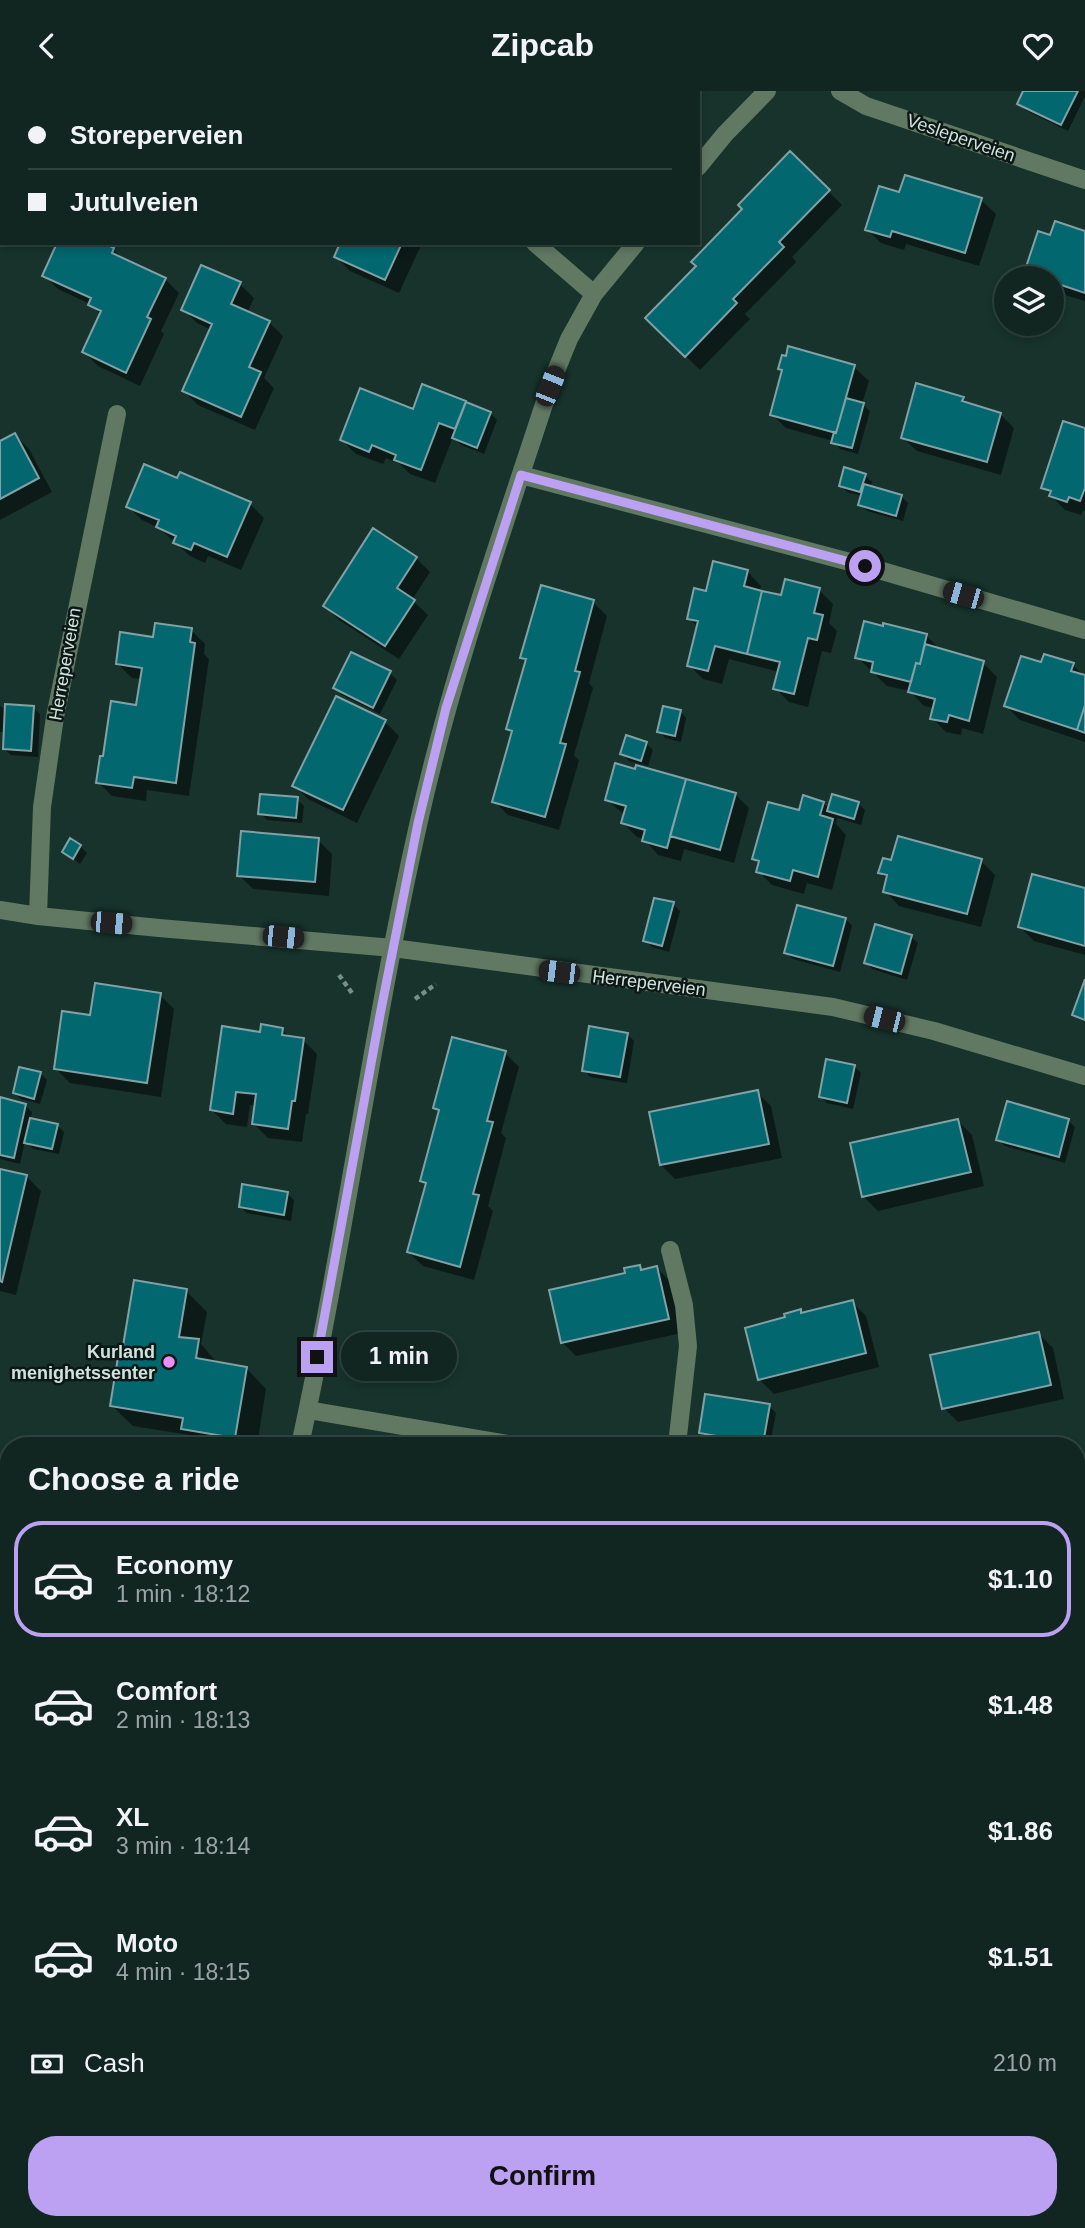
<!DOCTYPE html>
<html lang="en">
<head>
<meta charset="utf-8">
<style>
  body { margin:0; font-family:Arial,sans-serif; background:#1a2e2a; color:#f1f3f6; height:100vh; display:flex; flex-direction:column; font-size:26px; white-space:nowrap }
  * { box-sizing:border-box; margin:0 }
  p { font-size:23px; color:#9ca5a5 }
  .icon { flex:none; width:38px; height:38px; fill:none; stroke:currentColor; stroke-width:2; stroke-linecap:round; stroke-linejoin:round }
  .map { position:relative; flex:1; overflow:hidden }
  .sheet { position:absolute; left:0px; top:1346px; width:1085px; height:793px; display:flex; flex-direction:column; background:#112621; border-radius:28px 28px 0 0; box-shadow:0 4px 10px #0003,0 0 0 2px #30433f }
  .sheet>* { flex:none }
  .top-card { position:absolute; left:0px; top:0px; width:700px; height:154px; box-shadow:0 4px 10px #0003,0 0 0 2px #30433f; display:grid; align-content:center; height:154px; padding:0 28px; background:#112621 }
  .buttons { position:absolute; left:994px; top:175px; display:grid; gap:14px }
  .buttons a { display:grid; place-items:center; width:70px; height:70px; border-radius:50%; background:#112621; box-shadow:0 4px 10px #0003,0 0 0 2px #30433f; font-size:35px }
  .end { position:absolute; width:32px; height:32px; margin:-16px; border:9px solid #bca0f2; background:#111; box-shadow:0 0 0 4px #111 }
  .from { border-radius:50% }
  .bubble { position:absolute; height:49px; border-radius:24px; background:#112621; box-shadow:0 4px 10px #0003,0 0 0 2px #30433f; font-size:23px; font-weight:700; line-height:49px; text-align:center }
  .car { position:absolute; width:21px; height:42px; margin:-21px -10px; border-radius:9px; box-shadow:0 0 5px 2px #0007; background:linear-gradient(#222 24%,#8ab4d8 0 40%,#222 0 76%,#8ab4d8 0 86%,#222 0) }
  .top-card b { display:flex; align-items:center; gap:24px; height:66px; font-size:26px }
  .top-card b+b { border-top:2px solid #30433f }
  .top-card i { width:18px; height:18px; background:#f1f3f6 }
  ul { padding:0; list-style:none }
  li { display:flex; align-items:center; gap:21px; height:116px; margin:0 14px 10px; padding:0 14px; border:4px solid transparent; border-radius:28px }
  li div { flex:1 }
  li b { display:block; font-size:26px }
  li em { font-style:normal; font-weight:700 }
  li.current { border-color:#bca0f2 }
  li>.icon { width:63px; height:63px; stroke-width:1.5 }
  h2 { padding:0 28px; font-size:32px; line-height:84px }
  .pay { display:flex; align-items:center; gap:18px; height:77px; padding:0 28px; font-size:26px }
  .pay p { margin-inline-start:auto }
  .button { display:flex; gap:14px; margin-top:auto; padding:14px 28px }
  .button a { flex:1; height:80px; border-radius:28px; background:#bca0f2; color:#111; font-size:28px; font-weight:700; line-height:80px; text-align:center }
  header { display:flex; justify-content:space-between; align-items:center; height:91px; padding:0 28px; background:#112621; font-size:32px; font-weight:700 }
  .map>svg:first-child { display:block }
  .shadow { fill:#0007 }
  .building { fill:#02676f; stroke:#80a1a5; stroke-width:2 }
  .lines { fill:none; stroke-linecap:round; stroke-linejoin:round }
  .path { stroke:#778d87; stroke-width:4.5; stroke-dasharray:5 3.5; stroke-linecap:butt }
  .minor { stroke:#617962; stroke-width:18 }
  .route { stroke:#bca0f2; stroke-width:9 }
  .poi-dot { fill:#eb8dfc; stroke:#0c1815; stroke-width:2.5 }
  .labels { text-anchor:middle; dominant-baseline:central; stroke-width:5; stroke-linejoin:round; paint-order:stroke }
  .street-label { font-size:18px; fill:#d1e1dc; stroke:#0c1815 }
  .poi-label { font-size:18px; font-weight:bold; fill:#d1e1dc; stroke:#0c1815; text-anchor:end }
</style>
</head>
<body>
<header><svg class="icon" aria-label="back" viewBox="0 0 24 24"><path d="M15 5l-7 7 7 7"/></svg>Zipcab<svg class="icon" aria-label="heart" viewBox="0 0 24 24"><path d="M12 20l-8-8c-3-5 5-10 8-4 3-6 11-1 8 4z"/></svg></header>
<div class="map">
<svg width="1085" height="2137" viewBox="0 0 1085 2137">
  <rect width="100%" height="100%" fill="#17332c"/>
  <!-- shadow -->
  <path class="shadow" d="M110 0H183L110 2Z
    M1025 0H1085V5L1068 40 1025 19 1019 12Z
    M790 62 842 114 792 166 796 171 745 223 750 228 700 279 647 227 698 175Z
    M906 86 981 109 996 123 979 175 906 153 904 159 881 152 867 138 900 103Z
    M1085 142V210L1052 200V187H1031L1026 182 1052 146Z
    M342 152H422L399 202 350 180 336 166Z
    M99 158H113L124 169 165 188 179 202 161 240 164 243 140 295 98 275 84 261 101 224 90 213 58 198 44 184Z
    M240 193 254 207 247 222 269 231 283 245 264 287 274 297 255 339 198 314 184 300 211 239 197 232 183 218Z
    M854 276 869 290 862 313 870 320 858 363 840 358 833 350 786 337 772 323 783 281 780 278Z
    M963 307 970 315 1000 323 1014 337 1001 384 917 360 902 346Z
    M465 311 490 322 497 329 484 363 461 354 453 346 435 392 410 383 400 373 386 367 383 373 356 363 342 349 414 320Z
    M1085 339V420L1083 419 1081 424 1065 419 1043 396Z
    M15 344 29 358 52 401 0 429V352Z
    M865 384 872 391 870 396 901 405 908 412 903 430 867 420 860 414 862 405 847 401 841 394Z
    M178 389 250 413 264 427 241 479 208 465 205 472 190 465 159 437 142 429 128 415Z
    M416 467 430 481 412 509 428 524 399 568 339 529 325 515Z
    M747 480 761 495 760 501 783 506 819 499 833 513 829 532 837 540 831 562 822 560 808 616 789 611 775 597 779 581 729 568 722 593 703 588 689 574 698 536 689 527 707 502Z
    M593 511 607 525 589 592 593 597 574 664 579 669 559 739 508 724 494 710 513 643 508 638 527 571 522 566Z
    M884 537 926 544 940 559 983 572 997 586 983 643 962 637 961 644 946 641 932 627 935 617 924 615 910 600 887 595 857 566Z
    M191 539 205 553 204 563 209 568 189 705 147 699 146 710 112 705 98 691 105 667 138 616 142 588 132 587 118 573 155 548Z
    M1073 574 1085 586V651L1020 629 1006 615Z
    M390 582 397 589 380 623 342 604 335 597Z
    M0 615 6 620 33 616 40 623 38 666 11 664 4 658 5 641H0Z
    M680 620 686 627 681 651 665 647 659 640Z
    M385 631 399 645 357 732 308 708 294 694Z
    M646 652 653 659 648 675 629 670 622 663Z
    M735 703 749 717 734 772 684 758 681 770 658 764 644 748 637 746 623 732 625 724 607 709Z
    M297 708 304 715 302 732 267 729 260 722Z
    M823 712 830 718 858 712 865 719 861 734 837 727 836 733 846 744 832 799 807 792 804 803 772 794 758 780 760 774 754 768 801 721Z
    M318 749 332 763 329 805 253 798 239 784Z
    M80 755 87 762 80 773 64 760Z
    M981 770 995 784 981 836 899 815 885 800 888 789 880 782 893 771Z
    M1085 799V864L1034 850 1020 836Z
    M673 813 680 820 669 861 652 856 645 849Z
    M846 828 852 835 840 881 793 868 786 862Z
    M911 846 918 852 907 889 872 878 866 871Z
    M160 904 174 918 161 1006 70 992 56 978 92 926Z
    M282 938 291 947 303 949 317 963 308 1023H306L302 1051 268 1047 254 1033 256 1015 250 1014 247 1036 226 1033 212 1019 262 943Z
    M627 943 634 950 627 992 590 986 584 979Z
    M505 962 519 976 501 1042 506 1047 488 1115 493 1120 474 1189 423 1175 408 1161 427 1094 422 1089 440 1022 435 1017Z
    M854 975 861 982 853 1018 827 1012 821 1006Z
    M40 982 47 989 40 1013 21 1008 14 1002Z
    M757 1001 771 1015 782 1067 675 1088 661 1074Z
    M0 1008 25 1014 32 1021 30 1029 57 1034 64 1041 59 1063 33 1058 25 1050 20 1073 0 1068Z
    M1068 1029 1075 1036 1065 1072 1005 1055 998 1048Z
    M958 1030 972 1044 984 1095 878 1120 864 1106Z
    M0 1079 27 1086 41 1100 16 1204 0 1200Z
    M288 1103 294 1109 291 1130 247 1122 240 1116Z
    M639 1176 643 1180 657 1177 671 1191 682 1242 576 1265 562 1251 628 1184Z
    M186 1200 207 1221 201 1253 218 1273 246 1277 266 1298 257 1354H200L190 1344 133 1335 112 1315 123 1269Z
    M852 1211 866 1225 879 1276 774 1303 760 1289 747 1238 787 1227 800 1220 803 1223Z
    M1039 1243 1053 1257 1064 1308 958 1331 944 1317Z
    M769 1315 776 1322 770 1354H744L707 1349 701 1342Z
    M1080 1370 1085 1371V1415L1076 1410Z
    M0 1433 9 1436V1580L0 1571V1547L6 1522 1 1518 6 1500 0 1498Z
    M0 1698 5 1702 0 1719Z
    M9 1738V1813L0 1804V1754L5 1755Z
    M1076 1823 1085 1827 1083 1869 1076 1868Z
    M0 1920 7 1927 9 1924V2027L0 2023Z
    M1076 1937 1085 1938V2003L1076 2001Z
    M511 2130H542L541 2135Z
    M610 2130H703L702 2137H608Z
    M744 2130H839L848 2132 853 2137H742Z
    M888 2130H1054L1085 2137H887Z"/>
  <!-- building -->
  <path class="building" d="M109 0H165L108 2Z
    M1023 0H1078L1061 34 1017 13Z
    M790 60 830 99 779 151 784 156 733 208 737 212 685 266 645 227 696 175 691 171 742 118 738 114Z
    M905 84 982 107 965 162 892 140 890 146 865 139 879 95 899 101Z
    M1055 130 1085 140V202L1052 191V187H1039L1024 182 1038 140 1050 144Z
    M57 152H92L98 155 100 152H104L114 157 112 162 166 187 147 226 151 228 126 282 82 261 101 220 88 214 91 207 42 185Z
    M340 152H402L385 189 334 166Z
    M201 174 241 191 231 213 270 230 249 276 261 281 241 326 182 300 212 233 181 219Z
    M788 255 855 274 836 342 770 324 782 279 778 278 782 264 786 265Z
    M916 292 964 306 962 310 1001 322 987 371 901 347Z
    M422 293 466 310 455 338 439 332 421 379 394 369 396 364 372 354 369 361 340 349 360 297 413 318Z
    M846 307 864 312 852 357 831 352 834 341 836 342Z
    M466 311 491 321 477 357 452 347Z
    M1063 330 1085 337V397L1080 410 1069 406 1067 411 1049 405 1051 400 1041 397Z
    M15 342 39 387 0 408V350Z
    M144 373 177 387 180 381 251 411 227 466 194 452 191 459 173 452 176 445 156 436 159 429 126 416Z
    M844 376 866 383 860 401 839 395Z
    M864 393 902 404 896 425 858 414Z
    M373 437 417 466 397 497 415 509 385 555 323 515Z
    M713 470 748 479 744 495 762 500 747 563 715 555 708 580 687 575 698 530 687 528 694 497 706 500Z
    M785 488 820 497 814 522 823 524 817 549 808 547 794 603 773 598 780 571 747 563 762 500 781 504Z
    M541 494 594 509 575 580 580 581 560 652 566 653 545 726 492 711 512 640 506 638 526 568 520 567Z
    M864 530 883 535V532L927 543 920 573 916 572 911 591 871 581 873 571 855 567Z
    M155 532 192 537 190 551 195 552 176 692 134 686 132 697 96 692 100 665H103L111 610 136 614 142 577 116 573 120 541 153 546Z
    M925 553 984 570 969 630 949 624 947 631 930 628 935 608 908 601 916 572 920 573Z
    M351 561 391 580 373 617 333 597Z
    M1044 563 1074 572 1071 580 1085 584V614L1077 639 1004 615 1021 565 1041 571Z
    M336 605 386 629 343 719 292 695Z
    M5 613 34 615 31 660 3 658Z
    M1085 614V642L1077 639Z
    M663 615 681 619 675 645 657 641Z
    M626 644 647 651 641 670 620 663Z
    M615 672 635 678 636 674 686 688 667 757 642 750 645 739 621 732 626 715 605 709Z
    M686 688 736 702 720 759 670 745Z
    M260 703 298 706 296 727 258 723Z
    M832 703 859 711 854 728 827 720Z
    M803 704 824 711 820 724 833 728 818 786 793 779 790 790 756 781 759 770 752 768 768 711 799 719Z
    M241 740 319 747 315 791 237 785Z
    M898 745 982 768 967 823 883 801 887 784 878 782 883 767 891 769Z
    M70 747 81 754 73 768 62 761Z
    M1032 783 1085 797V855L1018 836Z
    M654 807 674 811 662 855 643 850Z
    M797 814 846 827 833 875 784 862Z
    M875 833 912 844 901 883 864 872Z
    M1085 888V929L1072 924Z
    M95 892 161 902 147 992 54 978 62 920 90 924Z
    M261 933 283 937 282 944 304 947 295 1010H292L288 1038 252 1033 256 1003 236 1001 233 1023 210 1019 222 935 260 941Z
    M589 935 628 942 620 986 582 980Z
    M452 946 506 960 487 1030 493 1031 473 1103 479 1104 460 1176 407 1161 426 1092 420 1090 439 1019 433 1017Z
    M826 968 855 974 847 1012 819 1006Z
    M19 976 41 981 34 1008 13 1002Z
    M758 999 769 1053 660 1074 649 1021Z
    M0 1006 26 1013 14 1067 0 1064Z
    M1007 1010 1069 1028 1059 1066 996 1049Z
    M30 1027 58 1033 52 1058 24 1052Z
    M958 1028 971 1081 862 1106 850 1052Z
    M0 1078 27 1084 2 1191 0 1190Z
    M242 1093 288 1101 284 1124 239 1116Z
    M640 1174 641 1179 657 1175 669 1228 561 1252 549 1199 625 1182 624 1177Z
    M134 1189 187 1198 179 1246 199 1248 196 1267 247 1276 235 1347 181 1338 183 1327 110 1315 118 1266 121 1267Z
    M853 1209 866 1262 758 1289 745 1237 785 1226 784 1223 801 1218V1222Z
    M1039 1241 1051 1294 942 1318 930 1264Z
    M705 1303 770 1313 763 1353 699 1342Z
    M1079 1368 1085 1369V1411L1076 1409Z
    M0 1432 9 1434V1478L4 1495 0 1494Z
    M5 1493 9 1494V1571L0 1569V1539L5 1520 0 1519V1516Z
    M9 1731V1803L0 1801V1752L4 1753Z
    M1076 1821 1082 1822 1077 1863H1076Z
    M9 1919V2006L6 2012 0 2010V1923L6 1925Z
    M1076 1935 1085 1937V1992L1076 1990Z
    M608 2130H687L685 2137H606Z
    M742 2130H849L847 2137H740Z
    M886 2130H1064L1085 2134V2137H885Z"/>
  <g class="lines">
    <!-- path -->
    <path class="path" d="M339 884 352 902
      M415 908 436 893
      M0 2068 9 2072
      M169 2130 199 2137"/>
    <!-- minor -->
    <path class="minor" d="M498 0V2
      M647 0V2
      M840 0 866 15 1085 89
      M698 76 725 43 767 0
      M535 152 594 203
      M521 384 865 475 1085 539
      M0 819 38 825 159 837 393 857 833 916 934 940 1085 985
      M38 825 42 716 55 626 117 323
      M670 1159 684 1214 688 1255 677 1354
      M308 1319 513 1354
      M300 1354C345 1148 372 937 419 730 452 582 503 439 550 295L569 248 594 203 636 152
      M1076 1452 1085 1453
      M0 1645 9 1648
      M0 1885 9 1889
      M1076 1887 1085 1889
      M0 2111 9 2115
      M52 2130 73 2137
      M103 2137 104 2130"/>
  </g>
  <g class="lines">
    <!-- route -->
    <path class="route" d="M317 1266 380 924 418 732 446 617 521 384 865 475"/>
  </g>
  <!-- markers -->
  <circle class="poi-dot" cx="169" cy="1271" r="7"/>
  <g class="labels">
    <!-- street labels -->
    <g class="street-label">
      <text transform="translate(961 47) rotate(19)">Vesleperveien</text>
      <text transform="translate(65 573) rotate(-80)">Herreperveien</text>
      <text transform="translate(649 892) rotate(7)">Herreperveien</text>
    </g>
    <!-- poi labels -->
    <g class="poi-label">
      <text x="155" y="1261">Kurland<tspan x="155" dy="21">menighetssenter</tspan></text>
    </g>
  </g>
</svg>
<div class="buttons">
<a><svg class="icon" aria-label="layers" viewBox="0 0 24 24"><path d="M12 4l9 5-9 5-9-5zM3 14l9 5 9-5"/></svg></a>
</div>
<i class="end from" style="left:865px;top:475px"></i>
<i class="end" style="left:317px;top:1266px"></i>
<div class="bubble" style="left:341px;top:1241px;width:116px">1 min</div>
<i class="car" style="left:550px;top:295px;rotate:22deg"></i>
<i class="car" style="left:963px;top:504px;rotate:286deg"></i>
<i class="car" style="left:111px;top:832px;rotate:95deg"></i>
<i class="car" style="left:283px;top:846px;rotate:96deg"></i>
<i class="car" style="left:559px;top:881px;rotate:277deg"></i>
<i class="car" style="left:884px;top:928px;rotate:284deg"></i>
<div class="top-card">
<b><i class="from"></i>Storeperveien</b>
<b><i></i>Jutulveien</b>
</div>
<section class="sheet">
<h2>Choose a ride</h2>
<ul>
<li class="current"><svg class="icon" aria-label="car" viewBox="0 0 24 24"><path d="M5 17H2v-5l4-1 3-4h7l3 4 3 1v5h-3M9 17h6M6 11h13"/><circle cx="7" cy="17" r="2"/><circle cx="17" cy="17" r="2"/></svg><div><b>Economy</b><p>1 min · 18:12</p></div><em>$1.10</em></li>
<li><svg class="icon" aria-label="car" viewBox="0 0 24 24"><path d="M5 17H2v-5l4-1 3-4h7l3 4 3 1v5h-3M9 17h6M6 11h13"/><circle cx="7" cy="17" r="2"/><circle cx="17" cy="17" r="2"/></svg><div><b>Comfort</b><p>2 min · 18:13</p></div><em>$1.48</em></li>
<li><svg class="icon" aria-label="car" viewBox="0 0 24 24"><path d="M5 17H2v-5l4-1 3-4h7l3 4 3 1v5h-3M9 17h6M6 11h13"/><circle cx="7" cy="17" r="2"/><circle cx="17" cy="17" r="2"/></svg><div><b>XL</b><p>3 min · 18:14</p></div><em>$1.86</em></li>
<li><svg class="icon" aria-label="car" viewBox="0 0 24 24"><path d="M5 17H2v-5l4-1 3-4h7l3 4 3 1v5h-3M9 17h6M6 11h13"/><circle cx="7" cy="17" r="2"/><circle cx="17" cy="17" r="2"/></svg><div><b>Moto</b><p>4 min · 18:15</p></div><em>$1.51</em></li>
</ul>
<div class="pay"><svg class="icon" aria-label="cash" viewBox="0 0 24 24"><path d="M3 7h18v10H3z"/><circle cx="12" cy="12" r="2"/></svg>Cash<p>210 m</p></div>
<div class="button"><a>Confirm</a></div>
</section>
</div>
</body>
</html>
